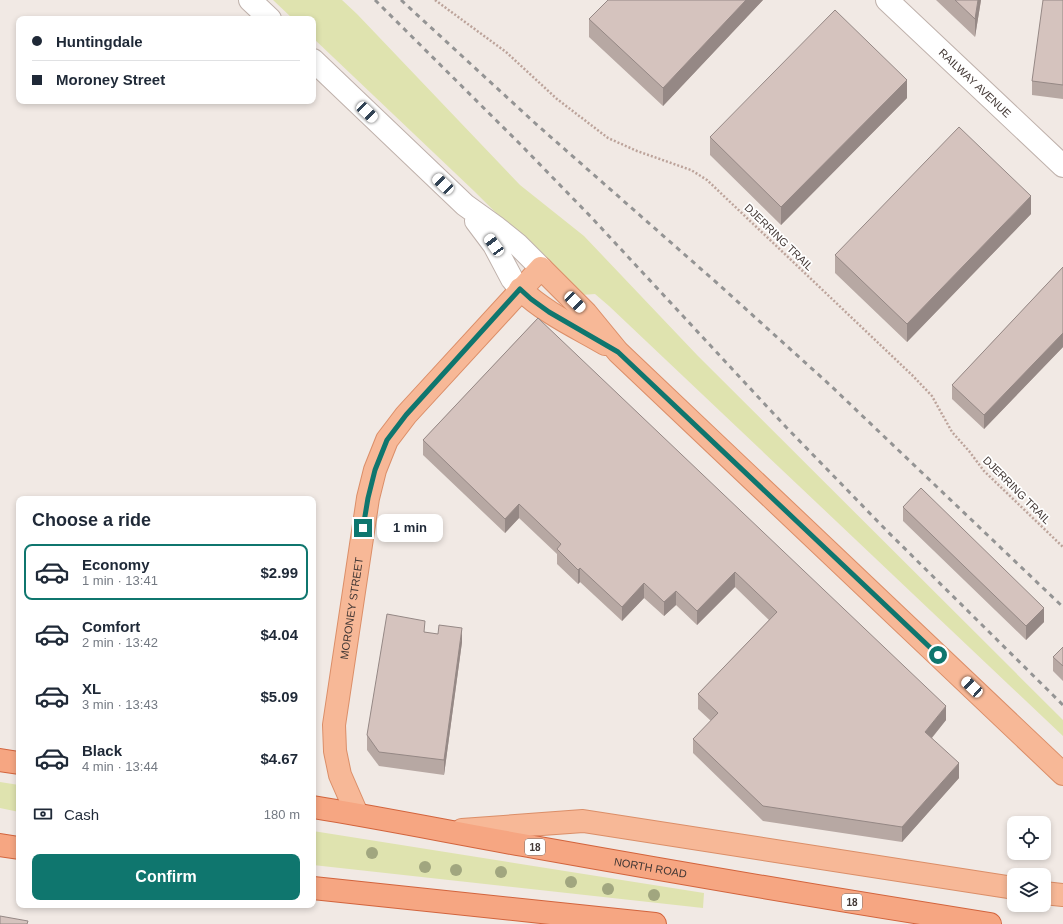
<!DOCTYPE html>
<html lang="en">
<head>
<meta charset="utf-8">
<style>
  body { margin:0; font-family:Arial,sans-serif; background:#f2f2f3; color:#1f2937; height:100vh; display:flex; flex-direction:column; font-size:15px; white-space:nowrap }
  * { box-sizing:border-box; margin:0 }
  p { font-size:13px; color:#747a83 }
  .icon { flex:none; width:22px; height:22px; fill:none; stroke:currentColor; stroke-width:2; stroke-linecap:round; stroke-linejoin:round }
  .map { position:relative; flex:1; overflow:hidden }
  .side { position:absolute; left:16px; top:496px; width:300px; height:412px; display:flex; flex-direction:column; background:#fff; border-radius:8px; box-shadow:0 2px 6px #0003 }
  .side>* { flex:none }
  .top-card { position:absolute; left:16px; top:16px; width:300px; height:88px; border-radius:8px; box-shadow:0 2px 6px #0003; display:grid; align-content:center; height:88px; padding:0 16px; background:#fff }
  .controls { position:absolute; left:1007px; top:816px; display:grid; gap:8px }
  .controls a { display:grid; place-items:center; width:44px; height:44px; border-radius:8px; background:#fff; box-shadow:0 2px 6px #0003; font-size:20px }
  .end { position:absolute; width:18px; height:18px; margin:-9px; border:5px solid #0f766e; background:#fff; box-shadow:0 0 0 2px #fff }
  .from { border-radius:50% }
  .bubble { position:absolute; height:28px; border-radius:8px; background:#fff; box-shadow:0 2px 6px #0003; font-size:13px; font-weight:800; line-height:28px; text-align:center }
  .car { position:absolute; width:12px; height:24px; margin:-12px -6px; border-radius:5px; box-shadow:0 0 3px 1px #0007; background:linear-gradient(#fff 24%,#345 0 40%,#fff 0 76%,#345 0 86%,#fff 0) }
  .top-card b { display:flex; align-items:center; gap:14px; height:38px; font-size:15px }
  .top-card b+b { border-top:1px solid #e0e1e3 }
  .top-card i { width:10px; height:10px; background:#1f2937 }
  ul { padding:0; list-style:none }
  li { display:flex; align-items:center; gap:12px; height:56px; margin:0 8px 6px; padding:0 8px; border:2px solid transparent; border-radius:8px }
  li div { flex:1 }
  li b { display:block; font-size:15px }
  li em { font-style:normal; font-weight:800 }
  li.current { border-color:#0f766e }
  li>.icon { width:36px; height:36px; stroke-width:1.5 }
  h2 { padding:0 16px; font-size:18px; line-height:48px }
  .pay { display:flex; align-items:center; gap:10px; height:44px; padding:0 16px; font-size:15px }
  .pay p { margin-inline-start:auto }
  .primary-button { display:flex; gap:8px; margin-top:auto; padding:8px 16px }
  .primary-button a { flex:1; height:46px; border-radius:8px; background:#0f766e; color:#fff; font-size:16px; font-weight:800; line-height:46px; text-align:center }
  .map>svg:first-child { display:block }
  .green { fill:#dfe3af }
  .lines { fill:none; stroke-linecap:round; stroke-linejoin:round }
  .minor-casing { stroke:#bfb1ab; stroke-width:24 }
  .tertiary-casing { stroke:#bfb1ab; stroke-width:24 }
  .primary-casing { stroke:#db8e68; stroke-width:24 }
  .trunk-casing { stroke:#d2643d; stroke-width:24 }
  .path { stroke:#bca39a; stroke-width:2.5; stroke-dasharray:2 2; stroke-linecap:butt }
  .minor { stroke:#fff; stroke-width:22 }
  .tertiary { stroke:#fff; stroke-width:22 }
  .primary { stroke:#f7b897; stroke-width:22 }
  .trunk { stroke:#f6a682; stroke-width:22 }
  .rail { stroke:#949494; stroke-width:3; stroke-dasharray:5 5; stroke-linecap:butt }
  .tree { fill:#a1a67f }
  .wall { fill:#b7a8a3 }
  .shaded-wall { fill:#958885 }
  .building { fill:#d5c3be; stroke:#958885 }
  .route { stroke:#0f766e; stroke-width:5 }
  .labels { text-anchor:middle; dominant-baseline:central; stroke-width:3.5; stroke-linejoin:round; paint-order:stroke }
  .shield { fill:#fff; stroke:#7b7472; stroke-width:1 }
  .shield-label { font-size:10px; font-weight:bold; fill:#433835 }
  .street-label { font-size:11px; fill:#433835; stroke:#fff }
</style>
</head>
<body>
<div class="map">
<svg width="1063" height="924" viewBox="0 0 1063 924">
  <rect width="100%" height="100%" fill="#f1e9e4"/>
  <!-- green -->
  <path class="green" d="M273 0H342L357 14 520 185 584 236 698 356 1063 720V736L609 306 595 294 581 295 572 288 474 191 313 38V19H293Z
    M0 782 19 785V812L0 808Z
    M313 831 704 893 703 908 313 865Z"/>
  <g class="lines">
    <defs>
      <g id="minor">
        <path id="s1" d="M887 0 1063 166"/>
      </g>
      <path id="tertiary" d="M250 0 270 19
        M313 60 465 205 497 228 517 244 541 268
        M476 221 494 245 512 279 520 289"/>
      <g id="primary">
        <path d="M520 289C545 313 576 327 605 344"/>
        <path id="s2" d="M357 814 340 775 335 751 334 725 368 498 375 470 387 440 406 415 541 268 586 313 618 352 1063 774"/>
        <path d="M462 830 583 821 1014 888"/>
        <path d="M1044 893 1063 895"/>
      </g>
      <g id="trunk">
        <path d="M0 760 19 763"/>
        <path id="s3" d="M313 807C387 819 460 834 534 847 685 874 837 900 990 924"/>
        <path d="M0 845 19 848"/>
        <path d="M313 888 655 924"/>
      </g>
    </defs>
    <!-- minor casing -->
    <use href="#minor" class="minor-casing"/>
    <!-- tertiary casing -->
    <use href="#tertiary" class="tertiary-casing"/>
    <!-- primary casing -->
    <use href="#primary" class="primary-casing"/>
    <!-- trunk casing -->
    <use href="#trunk" class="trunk-casing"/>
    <!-- path -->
    <path class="path" d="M435 0 506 52 557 99 608 138 637 151 691 170 707 180 913 376 932 396 952 432 969 451 984 471 1063 547"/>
    <!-- minor -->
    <use href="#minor" class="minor"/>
    <!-- tertiary -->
    <use href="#tertiary" class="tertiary"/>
    <!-- primary -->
    <use href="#primary" class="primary"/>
    <!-- trunk -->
    <use href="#trunk" class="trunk"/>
    <!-- rail -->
    <path class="rail" d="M375 0 520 144 592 218 786 427 888 532 1063 705
      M401 0 536 124 717 283 830 385 1063 607"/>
  </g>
  <!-- trees -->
  <g class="tree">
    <circle cx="372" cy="853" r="6"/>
    <circle cx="425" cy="867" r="6"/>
    <circle cx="456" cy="870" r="6"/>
    <circle cx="501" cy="872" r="6"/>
    <circle cx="571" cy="882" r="6"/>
    <circle cx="608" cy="889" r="6"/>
    <circle cx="654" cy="895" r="6"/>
  </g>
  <!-- wall -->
  <path class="wall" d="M608 0H763L663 106 589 37V19Z
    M936 0H981L975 37Z
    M1063 0V99L1032 95V81Z
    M907 98 781 225 710 155V137Z
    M1031 214 907 342 835 273V255Z
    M1063 267V347L984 429 952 399V385Z
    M538 318 946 720 932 738 959 778 902 842 763 821 693 753V739L711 721 698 709V694L769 620 735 587 697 625 676 605 664 616 644 598 622 621 580 582 578 584 557 564V554L519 518 505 533 423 455V440Z
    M903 507 1044 622 1026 640 903 521Z
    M425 632 462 642 444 775 379 766 367 750V735Z
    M1063 647V681L1053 671V657Z"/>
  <!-- shaded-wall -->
  <path class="shaded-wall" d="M746 0H763L663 106V88Z
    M978 0H981L975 37V19Z
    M907 80V98L781 225V207Z
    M1031 196V214L907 342V324Z
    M1063 333V347L984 429V415Z
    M519 504V518L505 533V519Z
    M580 568V582L578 584V570Z
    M735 572V587L697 625V611Z
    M644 583V598L622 621V607Z
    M676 591V605L664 616V602Z
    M1044 608V622L1026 640V626Z
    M462 628V642L444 775V760Z
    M946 706V720L925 746V732Z
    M959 763V778L902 842V827Z"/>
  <!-- building -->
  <path class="building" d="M608 0H746L663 88 589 19Z
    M955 0H978L975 19Z
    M1043 0H1063V85L1032 81Z
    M835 10 907 80 781 207 710 137Z
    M959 127 1031 196 907 324 835 255Z
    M1063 267V333L984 415 952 385Z
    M538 318 946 706 925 732 959 763 902 827 763 806 693 739 718 713 698 694 777 612 735 572 697 611 676 591 664 602 644 583 622 607 580 568 578 570 557 549 561 544 519 504 505 519 423 440Z
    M921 488 1044 608 1026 626 903 507Z
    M387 614 425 621 424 632 438 634 439 625 462 628 444 760 379 752 367 735Z
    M1063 647V666L1053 657Z
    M0 916 28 921 27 924H0Z"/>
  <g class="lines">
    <!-- route -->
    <path class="route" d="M363 528 368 498 375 470 387 440 406 415 520 289 531 299 549 312 618 352 938 655"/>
  </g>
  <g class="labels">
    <!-- shield labels -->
    <g class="shield">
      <rect x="525" y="839" width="20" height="16" rx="3"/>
      <rect x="842" y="894" width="20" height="16" rx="3"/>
    </g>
    <g class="shield-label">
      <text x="535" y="847">18</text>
      <text x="852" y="902">18</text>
    </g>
    <!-- street labels -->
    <g class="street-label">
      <text stroke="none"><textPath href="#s1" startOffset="121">RAILWAY AVENUE</textPath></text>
      <text transform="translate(779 237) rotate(44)">DJERRING TRAIL</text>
      <text transform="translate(1017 490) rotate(45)">DJERRING TRAIL</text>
      <text stroke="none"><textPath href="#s2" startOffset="211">MORONEY STREET</textPath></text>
      <text stroke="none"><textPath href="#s3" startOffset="343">NORTH ROAD</textPath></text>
    </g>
  </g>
</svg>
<div class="controls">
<a><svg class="icon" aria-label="locate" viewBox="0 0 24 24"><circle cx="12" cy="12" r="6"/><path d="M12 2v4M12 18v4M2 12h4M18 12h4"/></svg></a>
<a><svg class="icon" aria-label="layers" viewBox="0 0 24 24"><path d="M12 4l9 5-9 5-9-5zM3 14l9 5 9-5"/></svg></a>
</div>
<i class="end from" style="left:938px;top:655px"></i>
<i class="end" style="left:363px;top:528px"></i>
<div class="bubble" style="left:377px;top:514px;width:66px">1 min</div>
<i class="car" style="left:367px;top:112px;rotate:134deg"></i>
<i class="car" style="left:443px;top:184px;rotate:314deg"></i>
<i class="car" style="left:494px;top:245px;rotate:324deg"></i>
<i class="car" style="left:575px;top:302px;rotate:135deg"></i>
<i class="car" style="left:972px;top:687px;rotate:313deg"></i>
<div class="top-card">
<b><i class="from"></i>Huntingdale</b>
<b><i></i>Moroney Street</b>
</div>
<section class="side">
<h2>Choose a ride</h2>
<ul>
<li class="current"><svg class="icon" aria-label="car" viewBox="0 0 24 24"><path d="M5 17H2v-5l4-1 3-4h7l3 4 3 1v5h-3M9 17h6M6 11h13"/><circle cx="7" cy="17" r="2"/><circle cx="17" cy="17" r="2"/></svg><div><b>Economy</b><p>1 min · 13:41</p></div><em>$2.99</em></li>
<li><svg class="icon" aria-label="car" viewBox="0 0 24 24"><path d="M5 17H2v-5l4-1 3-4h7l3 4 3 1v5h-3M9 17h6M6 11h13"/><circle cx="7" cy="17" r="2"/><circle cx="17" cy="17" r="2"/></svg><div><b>Comfort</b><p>2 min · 13:42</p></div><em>$4.04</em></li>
<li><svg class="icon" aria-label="car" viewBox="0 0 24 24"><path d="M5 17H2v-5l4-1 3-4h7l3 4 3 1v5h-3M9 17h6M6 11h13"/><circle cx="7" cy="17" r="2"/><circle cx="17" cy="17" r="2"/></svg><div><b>XL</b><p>3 min · 13:43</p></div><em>$5.09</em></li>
<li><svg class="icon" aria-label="car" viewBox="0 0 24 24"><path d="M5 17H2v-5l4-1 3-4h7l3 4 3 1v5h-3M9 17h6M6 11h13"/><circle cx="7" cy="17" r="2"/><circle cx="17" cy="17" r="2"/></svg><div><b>Black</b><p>4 min · 13:44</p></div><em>$4.67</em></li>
</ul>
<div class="pay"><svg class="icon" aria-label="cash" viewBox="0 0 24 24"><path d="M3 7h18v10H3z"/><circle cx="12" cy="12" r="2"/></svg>Cash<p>180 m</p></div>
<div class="primary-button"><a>Confirm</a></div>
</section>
</div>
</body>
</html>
